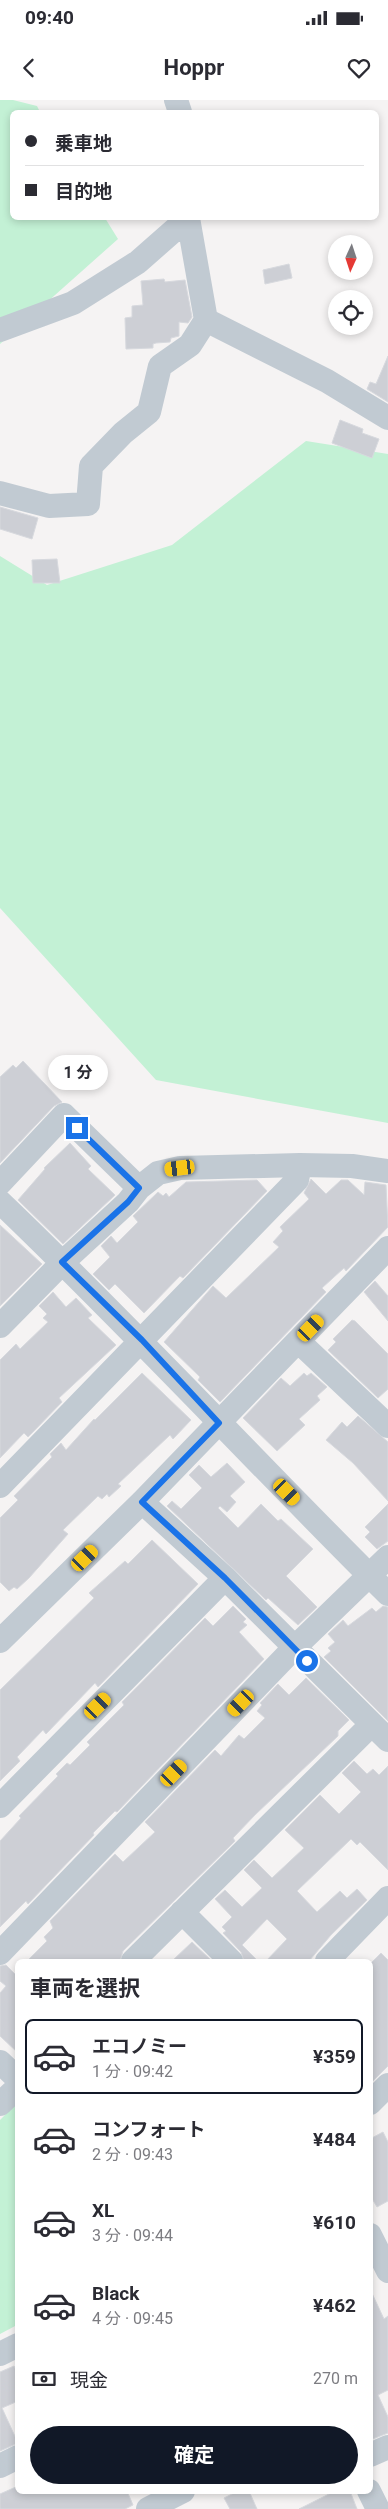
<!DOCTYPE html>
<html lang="ja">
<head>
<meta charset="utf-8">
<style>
  body { margin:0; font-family:Roboto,"Noto Sans JP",sans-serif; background:#f2f2f3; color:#2b2b33; height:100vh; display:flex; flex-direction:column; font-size:19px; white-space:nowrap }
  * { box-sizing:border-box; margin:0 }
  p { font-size:16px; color:#7c7c81 }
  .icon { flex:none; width:28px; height:28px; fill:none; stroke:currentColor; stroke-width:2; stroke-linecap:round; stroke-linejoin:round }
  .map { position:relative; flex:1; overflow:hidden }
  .drawer { position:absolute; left:15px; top:1859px; width:358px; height:535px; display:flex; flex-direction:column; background:#fff; border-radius:8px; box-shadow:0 2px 8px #0003 }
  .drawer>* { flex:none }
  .top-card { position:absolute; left:10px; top:10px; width:369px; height:110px; border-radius:8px; box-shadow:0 2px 8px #0003; display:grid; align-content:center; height:110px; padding:0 15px; background:#fff }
  .needle { width:32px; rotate:183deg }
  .fabs { position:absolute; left:328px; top:135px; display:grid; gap:10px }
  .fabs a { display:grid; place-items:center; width:45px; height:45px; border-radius:50%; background:#fff; box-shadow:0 2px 8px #0003; font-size:25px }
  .end { position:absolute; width:22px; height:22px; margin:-11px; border:6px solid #1a73e8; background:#fff; box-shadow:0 0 0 2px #fff }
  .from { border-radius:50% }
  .bubble { position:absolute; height:35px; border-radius:18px; background:#fff; box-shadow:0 2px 8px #0003; font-size:16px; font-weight:700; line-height:35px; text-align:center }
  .car { position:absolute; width:15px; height:30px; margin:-15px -8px; border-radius:6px; box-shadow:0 0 4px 1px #0007; background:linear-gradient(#f5c518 24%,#345 0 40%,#f5c518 0 76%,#345 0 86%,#f5c518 0) }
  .top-card b { display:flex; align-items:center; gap:18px; height:48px; font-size:19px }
  .top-card b+b { border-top:1px solid #e1e1e2 }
  .top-card i { width:12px; height:12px; background:#2b2b33 }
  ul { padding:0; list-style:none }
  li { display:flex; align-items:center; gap:15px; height:75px; margin:0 10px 8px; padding:0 5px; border:2px solid transparent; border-radius:8px }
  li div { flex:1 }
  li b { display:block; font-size:19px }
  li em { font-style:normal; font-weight:700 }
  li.active { border-color:#111827 }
  li>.icon { width:45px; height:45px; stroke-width:1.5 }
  h2 { padding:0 15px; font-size:22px; line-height:60px }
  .pay { display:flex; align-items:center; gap:12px; height:55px; padding:0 15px; font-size:19px }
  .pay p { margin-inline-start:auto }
  .button { display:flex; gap:10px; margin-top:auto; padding:10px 15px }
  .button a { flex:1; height:58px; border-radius:30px; background:#111827; color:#fff; font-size:20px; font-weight:700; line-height:58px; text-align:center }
  .status { display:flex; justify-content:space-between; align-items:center; height:35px; padding:0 25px; background:#fff; direction:ltr }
  .status svg { height:14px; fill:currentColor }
  header { display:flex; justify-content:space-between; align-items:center; height:65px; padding:0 15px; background:#fff; font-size:22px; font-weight:700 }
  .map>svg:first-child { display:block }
  .green { fill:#c3f1d5 }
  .building { fill:#cdcfd5; stroke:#d7d9de }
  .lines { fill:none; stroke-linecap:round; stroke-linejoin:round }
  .minor { stroke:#c1cad2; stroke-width:24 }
  .route { stroke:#1a73e8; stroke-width:6 }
</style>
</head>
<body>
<div class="status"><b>09:40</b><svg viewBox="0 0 49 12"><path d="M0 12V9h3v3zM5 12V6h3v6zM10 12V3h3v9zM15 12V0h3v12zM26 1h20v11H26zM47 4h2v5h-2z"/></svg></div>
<header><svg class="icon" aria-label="back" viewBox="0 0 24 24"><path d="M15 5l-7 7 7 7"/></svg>Hoppr<svg class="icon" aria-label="heart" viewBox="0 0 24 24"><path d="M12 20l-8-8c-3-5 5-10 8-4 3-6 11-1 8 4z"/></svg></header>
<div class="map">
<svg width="388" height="2409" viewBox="0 0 388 2409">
  <rect width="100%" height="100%" fill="#f5f3f3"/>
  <!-- green -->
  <path class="green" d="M0 0H13L37 6 40 12H12V118H105L118 139 0 244Z
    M306 341 388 354V1023L156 980 0 808V456L47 485 172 445Z
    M17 2003V2225L0 2234V2020Z"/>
  <!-- building -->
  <path class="building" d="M289 164 292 178 265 184 263 170Z
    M164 179 165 182 185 180 192 217 188 223 179 222V236L171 238 170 242 156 243 153 244V248L126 249 125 218 132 217V206L143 205 141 181Z
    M388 256V302L367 289 370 282 376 284Z
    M340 320 363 329 362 333 379 339 372 358 332 343Z
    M0 407 38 418 32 439 0 429Z
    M57 459 60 483H33L32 460Z
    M23 961 62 1002 54 1006 0 1063V977L13 965 16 968Z
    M70 1043 91 1066 88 1069 115 1095 63 1144 18 1100 45 1069 44 1068Z
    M311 1079 326 1094 341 1080H348L364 1095 365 1082 386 1085 388 1127 346 1171 344 1168 322 1188 326 1192 220 1302 198 1280 200 1277 164 1242 213 1186 226 1198 279 1147 273 1142 283 1131 280 1127 309 1099 304 1093Z
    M257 1080 267 1091 183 1178 180 1176 144 1213 115 1184 109 1190 93 1174 110 1157 101 1146 111 1136 117 1143 138 1122 133 1116 158 1092 163 1096 166 1093 169 1097 186 1082Z
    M0 1125 42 1164 0 1206Z
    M375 1181 388 1196V1221L364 1192Z
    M53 1192 66 1207 76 1198 92 1215 88 1218 116 1245 59 1298 62 1302 32 1333 28 1337 24 1333 0 1358V1260L16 1244 20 1249 48 1222 43 1218 47 1214 39 1206Z
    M352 1220 355 1221 388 1254V1289L378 1298 328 1250 336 1242 333 1239Z
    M142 1273 191 1320 173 1339 170 1335 118 1384 121 1386 109 1397 107 1394 102 1399 98 1396 63 1430 68 1434 29 1478 17 1489 14 1487 9 1491 0 1482V1418L18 1400 14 1396 52 1357 50 1354 61 1343 66 1350 94 1319 95 1320Z
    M304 1273 307 1276 311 1273 327 1287 317 1296 320 1300 299 1319 305 1325 277 1351 243 1318 281 1278 290 1286Z
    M358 1316 388 1342V1401L353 1363 326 1340 342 1322 347 1327Z
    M227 1363 245 1382 230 1396 236 1402 227 1412 220 1406 218 1408 238 1428 261 1404 278 1421 281 1419 313 1449 286 1476 317 1507 298 1525 268 1498 266 1500 167 1406 172 1401 181 1409 202 1388 189 1375 199 1365 211 1377Z
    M388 1404V1441L377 1449 365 1437 370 1432 365 1427Z
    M152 1440 198 1484 98 1587 95 1583 46 1634 43 1630 17 1657 20 1661 0 1681V1590L94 1498 89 1493 125 1461 128 1464Z
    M233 1506 246 1519 243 1522 247 1525 239 1532 264 1559 117 1712 115 1711 93 1733 94 1735 28 1804 26 1801 0 1827V1741L21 1718 19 1716 58 1676 56 1674 67 1663 70 1665 90 1645 87 1642 124 1605 122 1602 205 1518 213 1526Z
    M383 1506 388 1507V1621L324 1557 331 1551 328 1548 335 1542 328 1534 343 1520 348 1526 372 1508 376 1512Z
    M306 1578 349 1620 338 1631V1636L255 1715 233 1738 235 1741 123 1851 120 1861H27L47 1841 44 1837 53 1828 50 1821 115 1754 123 1762 155 1732 145 1722 215 1650 221 1656 239 1635 244 1639 265 1618 257 1611 262 1605 260 1603 278 1584 289 1595Z
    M354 1661 367 1674 373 1669 379 1675 388 1666V1770L360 1742 357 1745 351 1739 297 1791 317 1812 340 1791 347 1798 357 1789 367 1800 331 1835 309 1861H266L287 1839 267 1819 242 1845 258 1861H244L241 1852 223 1833 226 1831 222 1827 232 1817 215 1799 225 1790 242 1807 262 1788 244 1770 254 1760 272 1778 304 1748 285 1730 320 1695 339 1714 361 1692 342 1673Z
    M192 1842 212 1861H172Z
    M381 1853 388 1860V1966L370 1984V1864Z
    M6 1865 16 1875 18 1874V1953L0 1936V1893L6 1886 0 1881V1866Z
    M383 2032 388 2042V2101L377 2107 370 2095V2039Z
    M370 2189 384 2219 388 2216V2290L378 2295 388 2317V2333L370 2340Z
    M14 2266 18 2274V2301L2 2308 18 2343 0 2351V2272Z
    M18 2386V2391H127L133 2405 125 2409H0V2394Z
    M238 2391H249L257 2409H230L224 2398Z
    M335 2391H350L357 2409H299Z"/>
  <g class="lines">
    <!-- minor -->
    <path class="minor" d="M176 0 180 12
      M188 118 206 220 327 281 388 318
      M0 230 73 203 138 162 188 118
      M0 393 49 406 88 404 91 366 123 333 149 312 160 266 190 245 206 220
      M0 1083 64 1015 139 1088 158 1073 180 1068 300 1065 352 1066 388 1071
      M0 1102C133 1229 257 1364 388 1494
      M0 1226 63 1162 128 1102 139 1088
      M298 1241 388 1326
      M0 1386 297 1080 300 1065
      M142 1402 225 1478 388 1640
      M0 1541 142 1402 388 1148
      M0 1706 225 1478
      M182 1812 231 1861
      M0 1853 294 1548 388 1457
      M133 1861 372 1624
      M327 1861 388 1798
      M0 1962 18 1979
      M370 2003 388 1985
      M0 2004 18 1987
      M370 2135 388 2171
      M0 2254 18 2245
      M370 2355 388 2347
      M0 2366 18 2357
      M369 2391 378 2409
      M148 2409 183 2391"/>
  </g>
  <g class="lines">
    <!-- route -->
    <path class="route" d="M77 1028 139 1088 128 1102 62 1162 142 1240 219 1323 142 1402 225 1478 307 1561"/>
  </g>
</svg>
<div class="fabs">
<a><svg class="needle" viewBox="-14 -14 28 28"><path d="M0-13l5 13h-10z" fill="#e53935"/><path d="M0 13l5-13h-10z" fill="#7c7c81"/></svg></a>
<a><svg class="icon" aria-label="locate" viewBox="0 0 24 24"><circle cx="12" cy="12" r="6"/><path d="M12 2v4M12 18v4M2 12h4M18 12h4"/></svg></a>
</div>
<i class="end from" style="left:307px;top:1561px"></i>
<i class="end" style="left:77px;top:1028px"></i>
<div class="bubble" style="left:48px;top:955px;width:60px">1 分</div>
<i class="car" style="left:180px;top:1068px;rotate:263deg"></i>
<i class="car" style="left:311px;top:1228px;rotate:44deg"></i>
<i class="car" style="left:287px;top:1392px;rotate:135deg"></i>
<i class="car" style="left:85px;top:1458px;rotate:46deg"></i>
<i class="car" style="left:241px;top:1603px;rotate:224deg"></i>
<i class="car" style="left:98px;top:1606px;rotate:45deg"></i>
<i class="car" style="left:174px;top:1673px;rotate:44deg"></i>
<div class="top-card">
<b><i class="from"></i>乗車地</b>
<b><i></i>目的地</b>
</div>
<section class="drawer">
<h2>車両を選択</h2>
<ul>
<li class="active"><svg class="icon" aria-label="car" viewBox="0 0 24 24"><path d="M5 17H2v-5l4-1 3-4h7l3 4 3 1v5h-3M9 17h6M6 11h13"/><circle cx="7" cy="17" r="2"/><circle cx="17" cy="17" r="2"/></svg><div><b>エコノミー</b><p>1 分 · 09:42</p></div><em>¥359</em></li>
<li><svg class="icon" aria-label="car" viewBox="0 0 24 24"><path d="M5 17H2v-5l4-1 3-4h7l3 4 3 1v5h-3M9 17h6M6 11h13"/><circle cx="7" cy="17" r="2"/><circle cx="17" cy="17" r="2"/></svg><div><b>コンフォート</b><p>2 分 · 09:43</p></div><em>¥484</em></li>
<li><svg class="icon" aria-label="car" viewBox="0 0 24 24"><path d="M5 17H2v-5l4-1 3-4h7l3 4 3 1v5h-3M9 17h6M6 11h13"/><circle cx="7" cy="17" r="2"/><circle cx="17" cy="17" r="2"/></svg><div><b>XL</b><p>3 分 · 09:44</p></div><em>¥610</em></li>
<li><svg class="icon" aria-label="car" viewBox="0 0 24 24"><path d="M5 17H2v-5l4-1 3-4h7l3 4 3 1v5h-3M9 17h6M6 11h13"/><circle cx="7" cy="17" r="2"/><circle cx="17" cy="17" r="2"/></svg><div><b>Black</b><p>4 分 · 09:45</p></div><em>¥462</em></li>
</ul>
<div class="pay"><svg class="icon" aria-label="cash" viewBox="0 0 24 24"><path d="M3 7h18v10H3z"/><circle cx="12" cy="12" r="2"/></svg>現金<p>270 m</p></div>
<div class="button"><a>確定</a></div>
</section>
</div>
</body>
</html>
